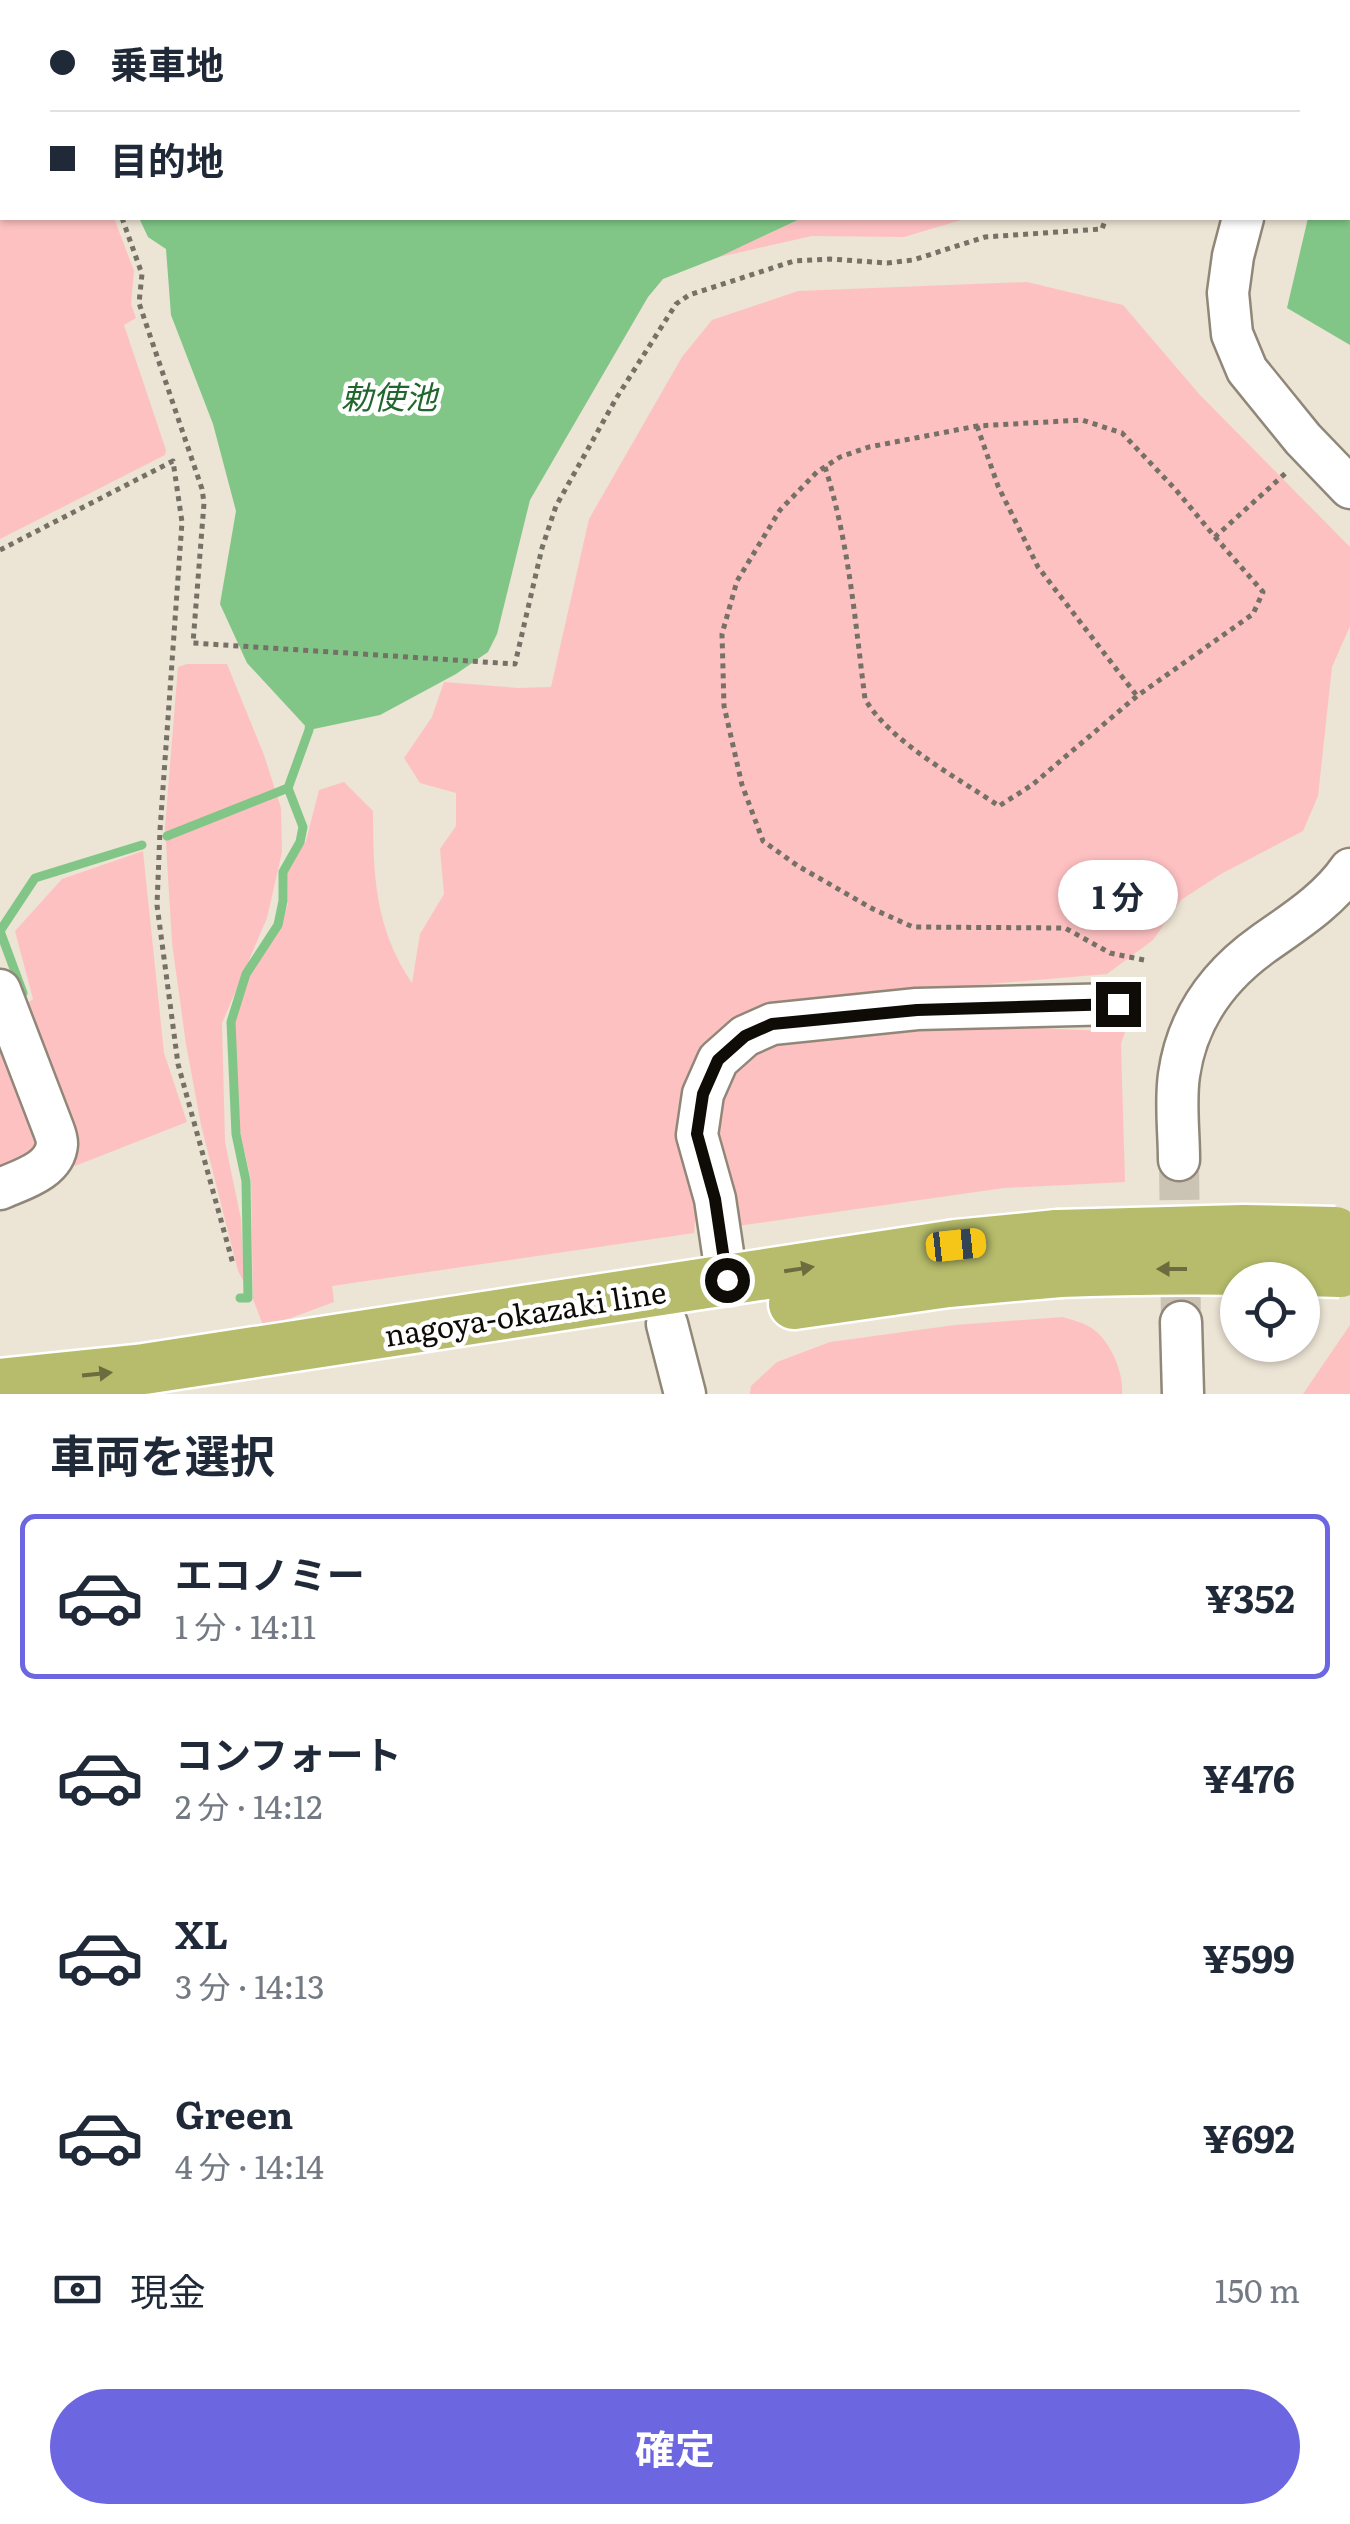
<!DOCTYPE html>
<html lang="ja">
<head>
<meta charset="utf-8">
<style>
  body { margin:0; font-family:Literata,"Noto Sans JP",serif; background:#f6f6f7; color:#1f2937; height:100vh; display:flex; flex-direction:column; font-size:38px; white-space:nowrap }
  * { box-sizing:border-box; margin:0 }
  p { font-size:32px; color:#747a83 }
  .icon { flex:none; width:55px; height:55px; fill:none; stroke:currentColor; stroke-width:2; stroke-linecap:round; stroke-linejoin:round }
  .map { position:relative; height:1394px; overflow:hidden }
  .sheet { display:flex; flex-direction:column; background:#fff; flex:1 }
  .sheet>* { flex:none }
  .top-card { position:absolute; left:0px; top:0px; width:1350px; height:220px; box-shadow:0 2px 8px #0004; display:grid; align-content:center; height:220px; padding:0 50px; background:#fff }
  .tools { position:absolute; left:1220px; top:1262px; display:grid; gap:20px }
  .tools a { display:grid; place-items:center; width:100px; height:100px; border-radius:50%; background:#fff; box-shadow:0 2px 8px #0004; font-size:50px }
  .end { position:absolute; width:45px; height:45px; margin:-22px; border:12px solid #0f0c07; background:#fff; box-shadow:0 0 0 5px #fff }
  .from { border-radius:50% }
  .bubble { position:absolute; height:70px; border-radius:35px; background:#fff; box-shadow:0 2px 8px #0004; font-size:32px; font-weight:700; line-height:70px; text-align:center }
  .car { position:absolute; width:30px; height:60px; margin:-30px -15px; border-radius:12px; box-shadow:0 0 8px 2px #0007; background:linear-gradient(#f5c518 24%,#345 0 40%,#f5c518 0 76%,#345 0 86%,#f5c518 0) }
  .top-card b { display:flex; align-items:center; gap:35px; height:95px; font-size:38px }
  .top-card b+b { border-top:2px solid #e0e1e3 }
  .top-card i { width:25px; height:25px; background:#1f2937 }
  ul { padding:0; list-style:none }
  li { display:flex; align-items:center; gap:30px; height:165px; margin:0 20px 15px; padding:0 30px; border:5px solid transparent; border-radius:15px }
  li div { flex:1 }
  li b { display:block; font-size:38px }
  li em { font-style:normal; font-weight:700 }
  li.current { border-color:#6c67e1 }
  li>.icon { width:90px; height:90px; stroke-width:1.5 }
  h2 { padding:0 50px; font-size:45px; line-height:120px }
  .pay { display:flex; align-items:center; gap:25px; height:110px; padding:0 50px; font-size:38px }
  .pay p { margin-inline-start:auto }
  .action { display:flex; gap:20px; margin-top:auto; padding:20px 50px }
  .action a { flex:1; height:115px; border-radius:60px; background:#6c67e1; color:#fff; font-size:40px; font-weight:700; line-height:115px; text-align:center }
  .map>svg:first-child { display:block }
  .green { fill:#fec1c2 }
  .water { fill:#81c687 }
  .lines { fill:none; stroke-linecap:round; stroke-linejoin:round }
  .stream { stroke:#81c687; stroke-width:9 }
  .minor-tunnel { stroke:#cbc4b5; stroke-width:40; stroke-dasharray:40 20; stroke-linecap:butt }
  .minor-casing { stroke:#908779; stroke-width:45 }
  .major-casing { stroke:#fff; stroke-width:55 }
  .path { stroke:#767166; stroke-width:5; stroke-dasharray:5 5; stroke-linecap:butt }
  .minor { stroke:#fff; stroke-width:40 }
  .major { stroke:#b6bc6b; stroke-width:50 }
  .major-bridge-casing { stroke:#fff; stroke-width:55; stroke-linecap:butt }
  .major-bridge { stroke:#b6bc6b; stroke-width:50 }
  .oneway { fill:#6b6d3e }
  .route { stroke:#0f0c07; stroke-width:12 }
  .labels { text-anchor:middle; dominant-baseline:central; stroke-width:9; stroke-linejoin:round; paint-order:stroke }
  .street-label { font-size:30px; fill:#0f0c07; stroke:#fff }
  .water-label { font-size:32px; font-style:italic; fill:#21672d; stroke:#fff }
</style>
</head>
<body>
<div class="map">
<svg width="1350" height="1394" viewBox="0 0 1350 1394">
  <rect width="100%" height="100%" fill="#ece4d4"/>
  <!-- green -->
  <path class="green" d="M759 0H951L947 2H760Z
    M1001 0H1160L1161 2H1005Z
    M0 67 2 69V218H114L134 271 131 304 136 318 124 325 166 450 165 455 0 539Z
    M802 218H968L904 237 812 236 719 257Z
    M1027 282 1123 305 1200 395 1350 547V626L1332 667 1318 796 1303 831 1221 874 1181 900 1153 940 1107 974 776 1002 734 1019 709 1052 694 1233 332 1286 334 1302 264 1328 253 1299 251 1180 240 1131 234 1024 249 975 281 925 288 904 287 869 306 841 319 790 344 782 373 811C373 875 375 929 412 983L420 934 444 894 440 849 456 826V793L420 783 404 758 432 717 444 682 518 688 551 687 589 519 682 357 712 320 798 291Z
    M187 664H227L264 755 281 808 282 852 267 918 222 1023 225 1142 241 1219 244 1282 238 1271 201 1125 186 1044 172 943 165 827 178 667Z
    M143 851 164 1053 187 1122 75 1166 15 1013 33 999 15 931 62 879Z
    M0 1021 47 1149 0 1179Z
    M905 1022 1125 1032 1121 1044 1125 1182 1004 1188 737 1226 710 1099 758 1042Z
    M1063 1317C1072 1320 1085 1323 1093 1329 1111 1342 1124 1373 1122 1394H750L751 1386 777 1362 830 1342 955 1325Z
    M1350 1325V1394H1303Z"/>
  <!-- water -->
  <path class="water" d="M0 0H759L760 2H2V29L0 26Z
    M1348 58H1350V345L1287 308 1308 218H1348Z
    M139 218H802L719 257 663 279 648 297 530 500 497 634 488 652 456 674 380 715 309 730 247 663 220 604 236 511 213 424 171 315 166 249 148 237Z"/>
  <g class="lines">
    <!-- stream -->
    <path class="stream" d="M167 836 288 788
      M23 993 0 931 35 878 142 845
      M240 1298H248L246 1181 236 1134 231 1022 246 974 278 925 283 901V872L300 842 303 827 288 788 309 730 310 721"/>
    <!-- minor-tunnel -->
    <path class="minor-tunnel" d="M1179 1160 1181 1322"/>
    <defs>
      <path id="minor" d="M1300 2V0
        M1243 218 1233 256 1228 293 1232 334 1247 370 1303 439 1350 488
        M0 990 53 1128C55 1133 57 1139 57 1144 55 1171 20 1180 0 1189
        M1179 1160C1179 1132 1175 1102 1179 1075 1187 1019 1218 976 1263 944 1294 922 1328 901 1350 869
        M727 1280 715 1199 697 1135 703 1094 718 1060 745 1036 772 1024 917 1009 1118 1004
        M1181 1322 1183 1394
        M667 1324 685 1394"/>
      <path id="major" d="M794 1304 948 1282 1060 1272
        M0 1384 144 1369 956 1245 1057 1235"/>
    </defs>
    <!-- minor casing -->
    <use href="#minor" class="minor-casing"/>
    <!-- major casing -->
    <use href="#major" class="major-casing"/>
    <!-- path -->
    <path class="path" d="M1183 0 1187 2
      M0 48 2 50
      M122 218 142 274 139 303 202 489 204 503 193 643 515 664 542 548 556 506 617 397 676 304 689 295 794 261 830 259 887 263 913 260 985 237 1102 229 1106 218
      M977 426 998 486 1038 567 1137 696
      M825 467C849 542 855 621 865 699 890 742 958 778 999 806L1032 785 1137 696 1253 614 1263 592 1215 537
      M0 550 173 461 182 522 160 830 157 905 178 1064 233 1264
      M1144 960 1110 953 1065 928 913 927 873 909 798 866 763 841 742 785 724 706 722 634 737 581 780 510 817 472 840 457 869 447 977 426 1082 420 1122 433 1176 490 1215 537 1288 471"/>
    <!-- minor -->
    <use href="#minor" class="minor"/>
    <!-- major -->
    <use href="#major" class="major"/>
    <defs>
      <path id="major-bridge" d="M1057 1235 1243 1230 1335 1232
        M1060 1272C1154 1268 1246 1269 1340 1272"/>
    </defs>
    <!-- major-bridge casing -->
    <use href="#major-bridge" class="major-bridge-casing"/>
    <!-- major-bridge -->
    <use href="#major-bridge" class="major-bridge"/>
  </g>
  <!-- one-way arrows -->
  <defs><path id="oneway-solid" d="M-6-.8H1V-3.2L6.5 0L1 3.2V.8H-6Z" transform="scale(2.5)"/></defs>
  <g class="oneway">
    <use href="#oneway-solid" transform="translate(799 1269) rotate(-9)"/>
    <use href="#oneway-solid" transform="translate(1172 1269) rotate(180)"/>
    <use href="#oneway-solid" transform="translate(97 1374) rotate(-6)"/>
  </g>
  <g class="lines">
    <!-- route -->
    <path class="route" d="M727 1280 715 1199 697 1134 703 1094 718 1060 745 1036 772 1024 917 1010 1118 1004"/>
  </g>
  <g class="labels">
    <!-- street labels -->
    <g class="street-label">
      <text transform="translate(525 1312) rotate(-9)">nagoya-okazaki line</text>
    </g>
    <!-- water labels -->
    <g class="water-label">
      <text x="389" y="395">勅使池</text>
    </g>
  </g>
</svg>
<div class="tools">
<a><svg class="icon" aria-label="locate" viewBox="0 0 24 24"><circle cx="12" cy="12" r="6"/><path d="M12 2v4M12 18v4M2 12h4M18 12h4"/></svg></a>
</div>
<i class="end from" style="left:727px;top:1280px"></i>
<i class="end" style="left:1118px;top:1004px"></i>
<div class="bubble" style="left:1058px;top:860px;width:120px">1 分</div>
<i class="car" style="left:956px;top:1245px;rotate:84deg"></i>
<div class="top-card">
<b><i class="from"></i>乗車地</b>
<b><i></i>目的地</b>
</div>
</div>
<section class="sheet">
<h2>車両を選択</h2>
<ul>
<li class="current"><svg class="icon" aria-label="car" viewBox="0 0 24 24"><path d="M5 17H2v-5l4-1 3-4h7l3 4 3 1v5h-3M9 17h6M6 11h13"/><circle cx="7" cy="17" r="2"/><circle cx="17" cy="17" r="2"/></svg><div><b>エコノミー</b><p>1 分 · 14:11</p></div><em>¥352</em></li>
<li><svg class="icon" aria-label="car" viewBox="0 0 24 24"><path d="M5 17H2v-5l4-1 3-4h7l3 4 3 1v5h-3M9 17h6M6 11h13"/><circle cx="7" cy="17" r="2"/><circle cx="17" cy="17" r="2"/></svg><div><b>コンフォート</b><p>2 分 · 14:12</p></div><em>¥476</em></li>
<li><svg class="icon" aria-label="car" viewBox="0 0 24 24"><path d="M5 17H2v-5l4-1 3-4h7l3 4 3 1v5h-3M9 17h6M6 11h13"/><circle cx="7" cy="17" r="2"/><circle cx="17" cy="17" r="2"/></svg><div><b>XL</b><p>3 分 · 14:13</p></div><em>¥599</em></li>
<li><svg class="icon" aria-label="car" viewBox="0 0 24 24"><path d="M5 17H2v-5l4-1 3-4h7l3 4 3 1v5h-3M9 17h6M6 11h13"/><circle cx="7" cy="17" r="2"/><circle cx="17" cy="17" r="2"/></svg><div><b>Green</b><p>4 分 · 14:14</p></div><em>¥692</em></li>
</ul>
<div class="pay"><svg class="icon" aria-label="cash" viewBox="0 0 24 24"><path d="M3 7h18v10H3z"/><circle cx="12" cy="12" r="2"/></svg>現金<p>150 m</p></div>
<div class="action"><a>確定</a></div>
</section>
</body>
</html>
